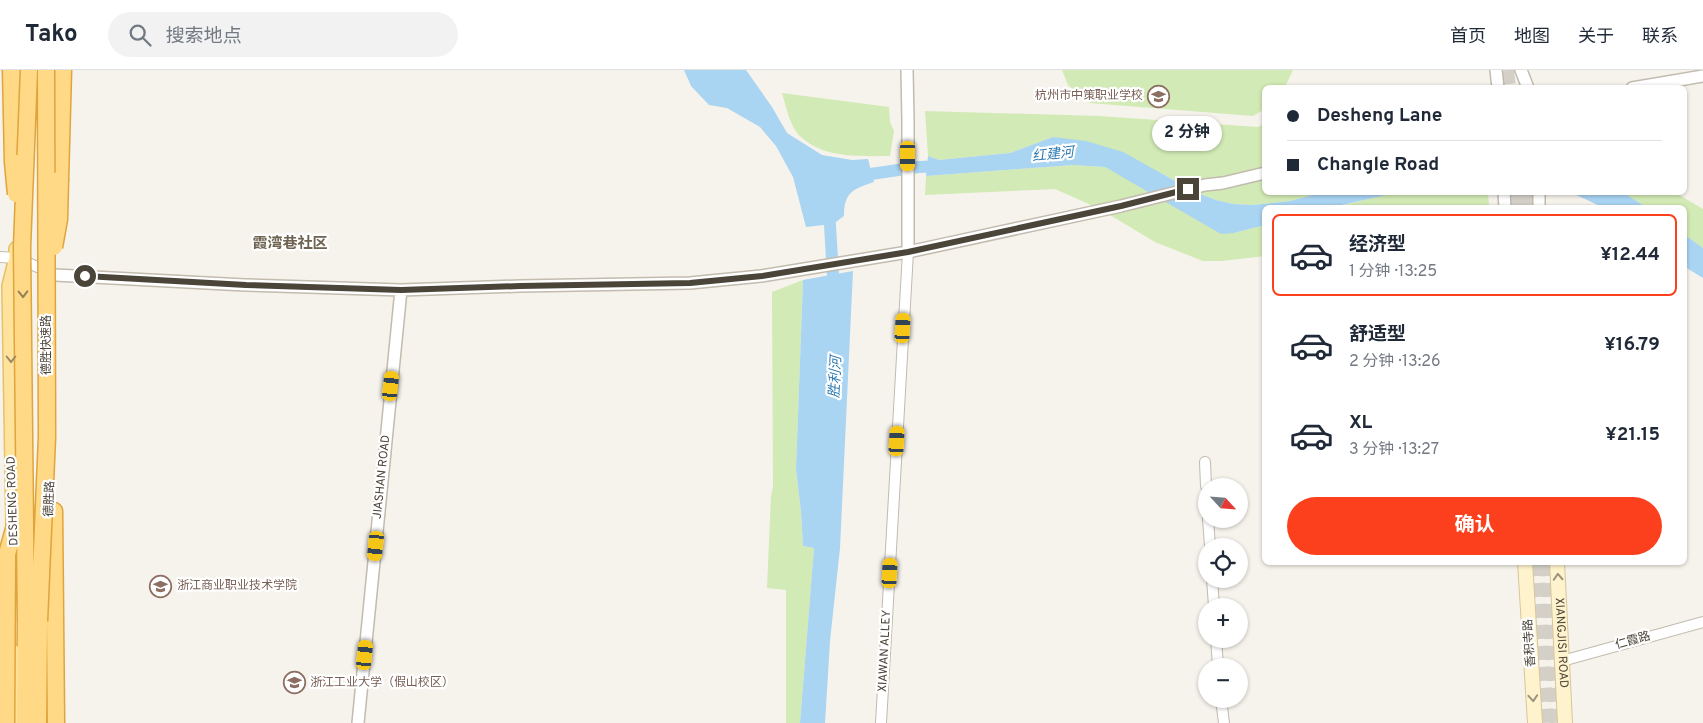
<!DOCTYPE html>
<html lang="zh">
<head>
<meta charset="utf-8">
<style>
  body { margin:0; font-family:Overpass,"Noto Sans SC",sans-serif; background:#f2f2f3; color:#1f2937; height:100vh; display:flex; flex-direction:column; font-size:19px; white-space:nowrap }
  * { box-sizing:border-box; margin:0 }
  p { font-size:16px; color:#747a83 }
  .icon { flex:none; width:28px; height:28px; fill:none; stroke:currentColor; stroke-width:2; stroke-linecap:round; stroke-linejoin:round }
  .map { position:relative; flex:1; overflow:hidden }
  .panel { position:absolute; left:1262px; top:135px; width:425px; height:360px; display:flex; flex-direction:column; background:#fff; border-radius:8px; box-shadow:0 1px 4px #0004 }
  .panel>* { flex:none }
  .banner { position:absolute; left:1262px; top:15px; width:425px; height:110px; border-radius:8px; box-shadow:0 1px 4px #0004; display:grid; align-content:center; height:110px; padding:0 25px; background:#fff }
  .needle { width:32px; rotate:116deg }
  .fabs { position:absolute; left:1198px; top:408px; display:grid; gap:10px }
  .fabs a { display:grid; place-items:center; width:50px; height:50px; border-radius:50%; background:#fff; box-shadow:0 1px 4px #0004; font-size:25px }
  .end { position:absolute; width:22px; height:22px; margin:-11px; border:6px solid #4b4439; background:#fff; box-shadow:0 0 0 2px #fff }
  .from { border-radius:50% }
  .bubble { position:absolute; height:35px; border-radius:18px; background:#fff; box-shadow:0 1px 4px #0004; font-size:16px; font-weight:700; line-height:35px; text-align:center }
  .car { position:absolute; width:15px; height:30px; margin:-15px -8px; border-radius:6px; box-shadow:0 0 4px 1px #0007; background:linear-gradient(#f5c518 24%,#345 0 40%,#f5c518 0 76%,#345 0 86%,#f5c518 0) }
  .banner b { display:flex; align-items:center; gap:18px; height:48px; font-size:19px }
  .banner b+b { border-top:1px solid #e0e1e3 }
  .banner i { width:12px; height:12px; background:#1f2937 }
  ul { padding:9px 0 0; list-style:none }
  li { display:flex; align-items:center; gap:15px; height:82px; margin:0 10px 8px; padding:0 15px; border:2px solid transparent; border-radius:8px }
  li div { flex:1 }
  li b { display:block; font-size:19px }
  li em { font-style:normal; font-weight:700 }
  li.current { border-color:#fc3f1d }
  li>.icon { width:45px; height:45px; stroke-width:1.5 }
  .button { display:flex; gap:10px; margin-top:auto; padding:10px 25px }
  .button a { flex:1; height:58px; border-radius:30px; background:#fc3f1d; color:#fff; font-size:20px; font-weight:700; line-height:58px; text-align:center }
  header { display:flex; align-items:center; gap:30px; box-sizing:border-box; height:70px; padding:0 25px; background:#fff; border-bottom:1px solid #e0e1e3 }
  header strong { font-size:24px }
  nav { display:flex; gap:28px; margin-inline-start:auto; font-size:18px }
  .search { width:350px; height:45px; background:#f2f2f3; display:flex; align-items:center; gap:12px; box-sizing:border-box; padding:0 18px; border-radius:28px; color:#747a83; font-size:19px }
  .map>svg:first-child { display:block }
  .green { fill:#d2eab5 }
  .water { fill:#a9d4f2 }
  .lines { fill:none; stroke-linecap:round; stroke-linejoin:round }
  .canal { stroke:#a9d4f2; stroke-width:12 }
  .secondary-tunnel { stroke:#d4d0c8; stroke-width:14; stroke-dasharray:14 7; stroke-linecap:butt }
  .minor-casing { stroke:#c2bbae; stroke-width:12 }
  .tertiary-casing { stroke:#c2bbae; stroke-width:14 }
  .secondary-casing { stroke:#d6c79b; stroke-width:16 }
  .primary-casing { stroke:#e6c16a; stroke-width:18 }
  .trunk-casing { stroke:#e0a43c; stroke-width:19 }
  .minor { stroke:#fff; stroke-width:10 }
  .tertiary { stroke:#fff; stroke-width:11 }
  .secondary { stroke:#fff3cd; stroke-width:14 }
  .primary { stroke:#ffe39c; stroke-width:15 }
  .trunk { stroke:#ffd985; stroke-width:16 }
  .trunk-bridge-casing { stroke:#e0a43c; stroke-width:19; stroke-linecap:butt }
  .trunk-bridge { stroke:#ffd985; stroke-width:16 }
  .oneway { stroke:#938057 }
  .oneway2 { stroke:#9c8c66 }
  .oneway3 { stroke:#9c937c }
  .route { stroke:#4b4439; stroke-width:6 }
  .labels { text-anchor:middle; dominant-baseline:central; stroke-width:4.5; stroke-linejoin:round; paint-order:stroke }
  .education-label { font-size:12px; fill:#785e54; stroke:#fff; text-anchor:start }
  .street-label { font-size:12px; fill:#4b4439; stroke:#fff }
  .water-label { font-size:14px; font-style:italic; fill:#2e7ab2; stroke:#fff }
  .quarter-label { font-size:15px; font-weight:bold; fill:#6e6250; stroke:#fff }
</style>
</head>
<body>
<header>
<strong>Tako</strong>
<div class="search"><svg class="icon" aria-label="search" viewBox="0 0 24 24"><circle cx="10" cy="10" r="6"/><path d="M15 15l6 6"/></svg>搜索地点</div>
<nav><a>首页</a><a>地图</a><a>关于</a><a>联系</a></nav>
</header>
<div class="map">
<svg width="1703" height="653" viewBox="0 0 1703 653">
  <rect width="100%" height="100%" fill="#f6f3ec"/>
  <!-- green -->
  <path class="green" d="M1062 0H1293L1285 17 1265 18V39L1253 46 1089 33 1068 15Z
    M782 23 889 37 890 52 894 61 890 86C860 86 824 89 800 66 790 57 786 36 782 23Z
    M925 41 1099 46 1258 57 1265 53V122L1320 123 1290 131 1253 135 1233 134 1216 130 1195 122 1161 103 1053 67 1010 83 939 90 928 86Z
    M1073 95 1105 97 1234 163 1265 155V186L1222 191H1203L1155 172 1100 139 1055 119 925 125 926 106Z
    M1395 122 1488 123 1489 137 1333 138Z
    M1624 123H1676L1703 139V178L1685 165V138L1646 137Z
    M803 210 796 399 801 442 803 476 814 478 800 653H786V520L767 518 771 426 773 417 772 222Z"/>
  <!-- water -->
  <path class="water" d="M684 0H746L772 37 787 63 822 85 852 90 868 89 874 112C853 119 844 122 844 146L833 154 806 157 793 107 776 76 760 57 727 38 709 35 691 16Z
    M1053 67 1086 71 1123 82 1195 122 1216 130 1233 134 1253 135 1290 131 1320 123H1395L1333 137 1265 138V155L1234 163 1221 164 1105 97 1073 95 926 106 928 86 939 90 1010 83Z
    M1572 123H1624L1646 137H1602Z
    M1685 165 1703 178V208L1685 197Z
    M853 201 840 478 830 571 825 653H800L814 478 803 476 801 442 796 399 803 210Z"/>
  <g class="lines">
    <!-- canal -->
    <path class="canal" d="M857 106 919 97 944 96
      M829 139 834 222"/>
    <!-- secondary-tunnel -->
    <path class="secondary-tunnel" d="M1507 0 1509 18
      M1515 122 1516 138
      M1525 122 1526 138
      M1537 492 1547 653
      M1547 492 1557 653"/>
    <defs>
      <path id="minor" d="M0 187 17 188 51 203
        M1205 392 1206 416
        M1208 449 1210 476
        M1212 509 1214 536
        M1216 569 1218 596
        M1562 591 1703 552
        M1221 629 1224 653
        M881 653 908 182"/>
      <path id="tertiary" d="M907 0 908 51V182
        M1496 0 1498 18
        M1521 0 1528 18
        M1632 18 1703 6
        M1504 122 1505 138
        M1539 122V138
        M55 205 245 215 401 220 520 216 690 213 761 206 908 182 1121 136 1205 115 1223 113 1265 103
        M358 653 401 220"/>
      <g id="secondary">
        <path d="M1525 492 1535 653"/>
        <path id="s1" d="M1557 492 1565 653"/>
      </g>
      <path id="primary" d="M20 31 21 0
        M54 38V0
        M14 455 10 216 17 188V179
        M14 583V653"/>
      <path id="trunk" d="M11 0 13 92
        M60 109 63 0
        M54 441 56 653
        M25 653 26 551
        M38 653 39 551"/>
    </defs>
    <!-- minor casing -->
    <use href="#minor" class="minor-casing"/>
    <!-- tertiary casing -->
    <use href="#tertiary" class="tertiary-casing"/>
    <!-- secondary casing -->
    <use href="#secondary" class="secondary-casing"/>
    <!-- primary casing -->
    <use href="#primary" class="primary-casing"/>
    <!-- trunk casing -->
    <use href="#trunk" class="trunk-casing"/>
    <!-- minor -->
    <use href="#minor" class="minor"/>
    <!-- tertiary -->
    <use href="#tertiary" class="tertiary"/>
    <!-- secondary -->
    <use href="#secondary" class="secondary"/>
    <!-- primary -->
    <use href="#primary" class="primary"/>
    <!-- trunk -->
    <use href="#trunk" class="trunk"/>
    <defs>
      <path id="trunk-bridge" d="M13 92 16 124
        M54 177 59 149 60 109
        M26 551 22 177 29 0
        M39 551 47 367 46 0
        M6 653 7 484 19 441"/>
    </defs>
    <!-- trunk-bridge casing -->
    <use href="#trunk-bridge" class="trunk-bridge-casing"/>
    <!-- trunk-bridge -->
    <use href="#trunk-bridge" class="trunk-bridge"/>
  </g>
  <!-- one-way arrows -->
  <defs><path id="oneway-chevron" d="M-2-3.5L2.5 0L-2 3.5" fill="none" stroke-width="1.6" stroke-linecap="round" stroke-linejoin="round" transform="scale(1.25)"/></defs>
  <use class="oneway" href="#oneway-chevron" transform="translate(23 224) rotate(89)"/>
  <use class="oneway2" href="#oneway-chevron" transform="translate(11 289) rotate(90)"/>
  <g class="oneway3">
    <use href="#oneway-chevron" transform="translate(1558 507) rotate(-93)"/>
    <use href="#oneway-chevron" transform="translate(1533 628) rotate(86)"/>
  </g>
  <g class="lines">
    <!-- route -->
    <path class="route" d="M85 206 246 215 401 220 520 216 690 213 762 206 908 182 1121 136 1188 119"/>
  </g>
  <!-- icons -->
  <defs>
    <symbol id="school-ring" viewBox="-11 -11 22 22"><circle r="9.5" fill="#fff" stroke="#8d6e63" stroke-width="1.5"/><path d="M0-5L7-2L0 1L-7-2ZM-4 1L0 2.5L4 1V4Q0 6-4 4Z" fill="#8d6e63"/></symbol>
    <symbol id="university-ring" viewBox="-11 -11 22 22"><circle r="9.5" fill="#fff" stroke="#8d6e63" stroke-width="1.5"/><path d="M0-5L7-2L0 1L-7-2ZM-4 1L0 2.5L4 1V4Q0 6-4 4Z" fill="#8d6e63"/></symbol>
  </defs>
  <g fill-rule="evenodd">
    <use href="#school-ring" x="1146" y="14" width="25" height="25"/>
    <use href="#university-ring" x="148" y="504" width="25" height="25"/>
    <use href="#university-ring" x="282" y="600" width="25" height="25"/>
  </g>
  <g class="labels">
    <!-- education labels -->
    <g class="education-label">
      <text x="1143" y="26" text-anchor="end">杭州市中策职业学校</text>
      <text x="177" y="516">浙江商业职业技术学院</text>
      <text x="310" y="613">浙江工业大学（假山校区）</text>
    </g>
    <!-- street labels -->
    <g class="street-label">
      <text transform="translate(47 275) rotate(-90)">德胜快速路</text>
      <text transform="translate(382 407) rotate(-84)">JIASHAN ROAD</text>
      <text transform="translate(50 429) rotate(-88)">德胜路</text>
      <text transform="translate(13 431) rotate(-92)">DESHENG ROAD</text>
      <text transform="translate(1633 571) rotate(-16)">仁霞路</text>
      <text transform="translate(1530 573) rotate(-94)">香积寺路</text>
      <text stroke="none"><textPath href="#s1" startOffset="81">XIANGJISI ROAD</textPath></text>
      <text transform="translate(885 581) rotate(-87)">XIAWAN ALLEY</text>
    </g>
    <!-- water labels -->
    <g class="water-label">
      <text transform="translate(1053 85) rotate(-6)">红建河</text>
      <text transform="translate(836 307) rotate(-87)">胜利河</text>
    </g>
    <!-- quarter labels -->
    <g class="quarter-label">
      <text x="290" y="174">霞湾巷社区</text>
    </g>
  </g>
</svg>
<div class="fabs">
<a><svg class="needle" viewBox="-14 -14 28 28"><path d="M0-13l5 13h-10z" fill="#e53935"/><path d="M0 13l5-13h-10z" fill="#747a83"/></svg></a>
<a><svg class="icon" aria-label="locate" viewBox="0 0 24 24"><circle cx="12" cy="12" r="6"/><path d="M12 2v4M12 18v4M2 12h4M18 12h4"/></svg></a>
<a>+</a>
<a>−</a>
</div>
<i class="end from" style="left:85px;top:206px"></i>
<i class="end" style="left:1188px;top:119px"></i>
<div class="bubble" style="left:1152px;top:46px;width:70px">2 分钟</div>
<i class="car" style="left:908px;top:86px;rotate:180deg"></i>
<i class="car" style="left:903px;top:258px;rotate:3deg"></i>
<i class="car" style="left:391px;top:316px;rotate:6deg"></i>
<i class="car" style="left:897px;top:371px;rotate:3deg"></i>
<i class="car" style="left:376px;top:476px;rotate:186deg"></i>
<i class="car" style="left:890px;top:503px;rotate:3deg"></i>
<i class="car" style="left:365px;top:585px;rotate:6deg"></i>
<div class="banner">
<b><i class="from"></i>Desheng Lane</b>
<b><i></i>Changle Road</b>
</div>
<section class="panel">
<ul>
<li class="current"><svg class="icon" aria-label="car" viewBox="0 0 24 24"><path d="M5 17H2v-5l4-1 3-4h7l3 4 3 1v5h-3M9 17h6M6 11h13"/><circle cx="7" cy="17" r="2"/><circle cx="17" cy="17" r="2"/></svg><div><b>经济型</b><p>1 分钟 · 13:25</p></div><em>¥12.44</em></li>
<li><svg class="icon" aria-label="car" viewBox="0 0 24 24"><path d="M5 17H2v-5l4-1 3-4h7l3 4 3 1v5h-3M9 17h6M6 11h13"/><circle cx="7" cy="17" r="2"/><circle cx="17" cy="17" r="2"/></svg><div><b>舒适型</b><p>2 分钟 · 13:26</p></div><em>¥16.79</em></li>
<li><svg class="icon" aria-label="car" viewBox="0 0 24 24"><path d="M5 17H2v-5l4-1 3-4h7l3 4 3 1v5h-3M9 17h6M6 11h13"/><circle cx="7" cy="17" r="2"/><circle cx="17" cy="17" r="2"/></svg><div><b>XL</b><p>3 分钟 · 13:27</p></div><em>¥21.15</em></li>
</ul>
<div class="button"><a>确认</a></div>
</section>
</div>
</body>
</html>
